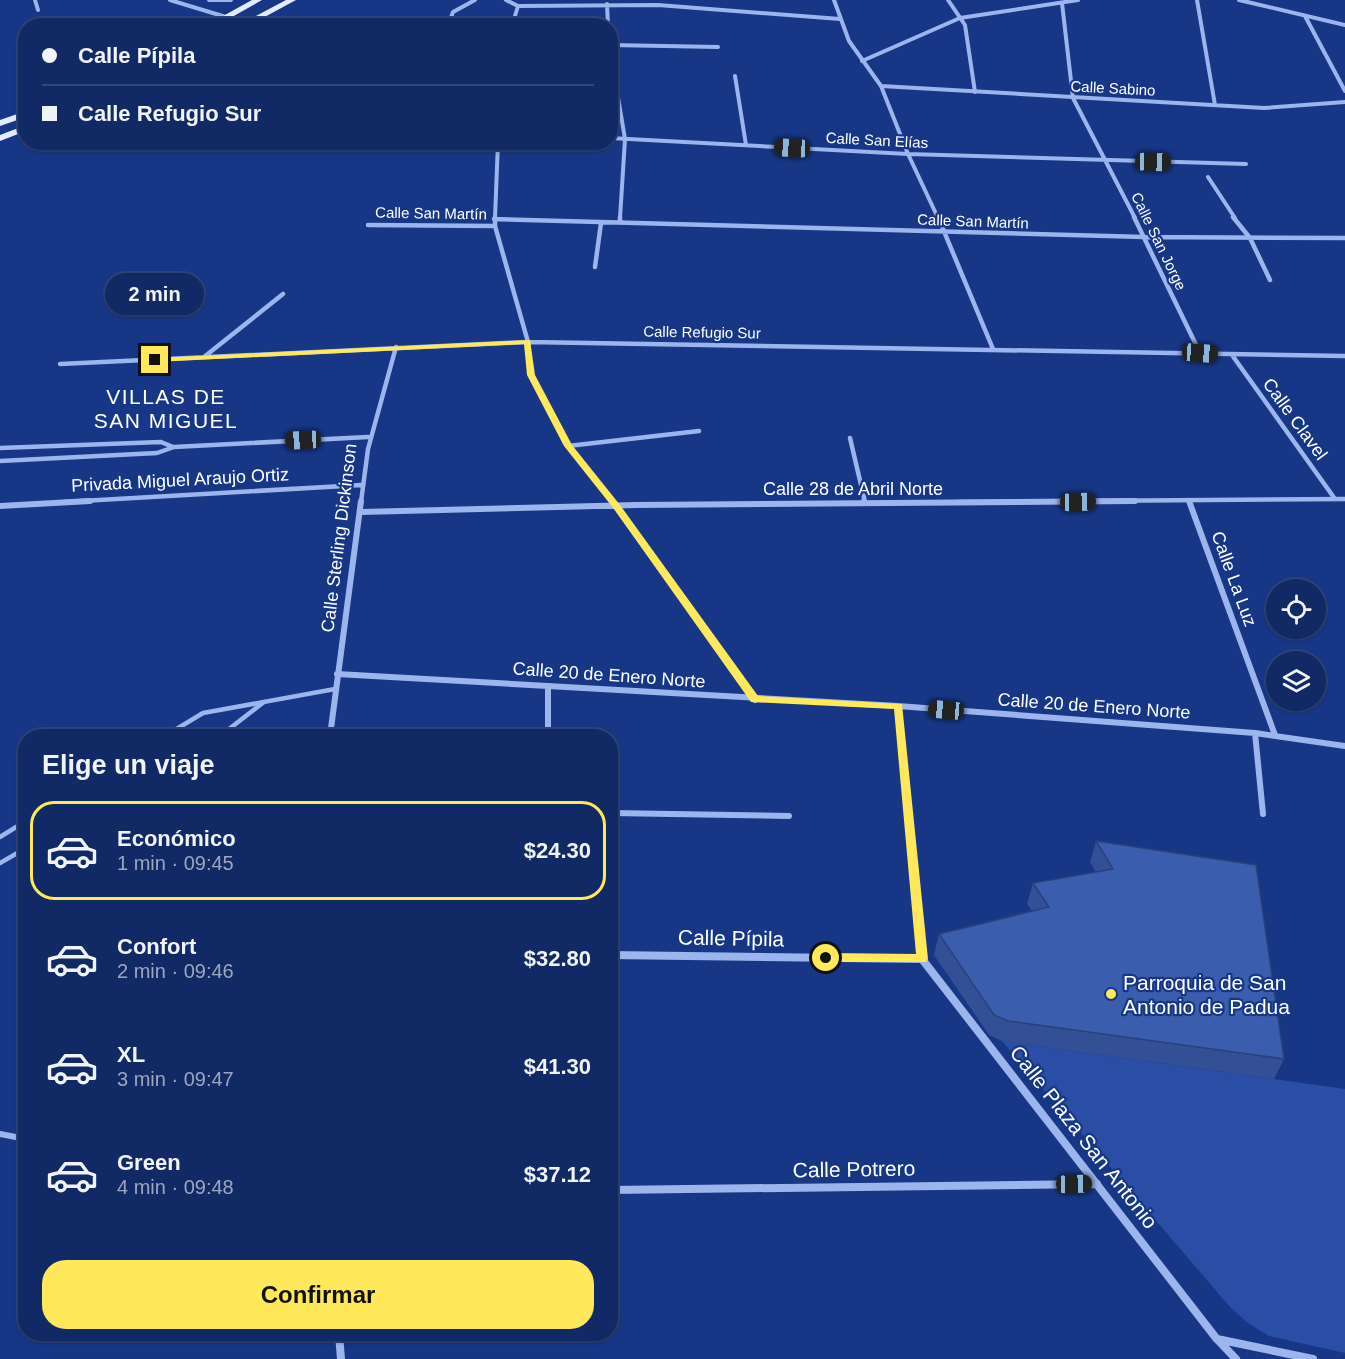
<!DOCTYPE html>
<html lang="es">
<head>
<meta charset="utf-8">
<style>
  body { margin:0; font-family:Helvetica,sans-serif; background:#1e356d; color:#f1f3f6; height:100vh; display:flex; flex-direction:column; font-size:22px; white-space:nowrap }
  * { box-sizing:border-box; margin:0 }
  p { font-size:20px; color:#9ca6bf }
  .icon { flex:none; width:33px; height:33px; fill:none; stroke:currentColor; stroke-width:2; stroke-linecap:round; stroke-linejoin:round }
  .map { position:relative; flex:1; overflow:hidden }
  .drawer { position:absolute; left:18px; top:729px; width:600px; height:612px; display:flex; flex-direction:column; background:#112964; border-radius:24px; box-shadow:0 2px 4px #0004,0 0 0 2px #304578 }
  .drawer>* { flex:none }
  .guide { position:absolute; left:18px; top:18px; width:600px; height:132px; border-radius:24px; box-shadow:0 2px 4px #0004,0 0 0 2px #304578; display:grid; align-content:center; height:132px; padding:0 24px; background:#112964 }
  .tools { position:absolute; left:1266px; top:579px; display:grid; gap:12px }
  .tools a { display:grid; place-items:center; width:60px; height:60px; border-radius:50%; background:#112964; box-shadow:0 2px 4px #0004,0 0 0 2px #304578; font-size:30px }
  .end { position:absolute; width:27px; height:27px; margin:-14px; border:8px solid #ffe85a; background:#111; box-shadow:0 0 0 3px #111 }
  .from { border-radius:50% }
  .bubble { position:absolute; height:42px; border-radius:21px; background:#112964; box-shadow:0 2px 4px #0004,0 0 0 2px #304578; font-size:20px; font-weight:600; line-height:42px; text-align:center }
  .car { position:absolute; width:18px; height:36px; margin:-18px -9px; border-radius:8px; box-shadow:0 0 4px 2px #0007; background:linear-gradient(#222 24%,#8ab4d8 0 40%,#222 0 76%,#8ab4d8 0 86%,#222 0) }
  .guide b { display:flex; align-items:center; gap:21px; height:57px; font-size:22px }
  .guide b+b { border-top:2px solid #304578 }
  .guide i { width:15px; height:15px; background:#f1f3f6 }
  ul { padding:0; list-style:none }
  li { display:flex; align-items:center; gap:18px; height:99px; margin:0 12px 9px; padding:0 12px; border:3px solid transparent; border-radius:24px }
  li div { flex:1 }
  li b { display:block; font-size:22px }
  li em { font-style:normal; font-weight:600 }
  li.on { border-color:#ffe85a }
  li>.icon { width:54px; height:54px; stroke-width:1.5 }
  h2 { padding:0 24px; font-size:27px; line-height:72px }
  .primary-button { display:flex; gap:12px; margin-top:auto; padding:12px 24px }
  .primary-button a { flex:1; height:69px; border-radius:24px; background:#ffe85a; color:#111; font-size:24px; font-weight:600; line-height:69px; text-align:center }
  .map>svg:first-child { display:block }
  .green { fill:#2a4ea5 }
  .lines { fill:none; stroke-linecap:round; stroke-linejoin:round }
  .lane-far1 { stroke:#9db5ed; stroke-width:4.5 }
  .lane { stroke:#9db5ed; stroke-width:6 }
  .street-far3 { stroke:#9db5ed; stroke-width:4 }
  .street-far2 { stroke:#9db5ed; stroke-width:4.5 }
  .street-far1 { stroke:#9db5ed; stroke-width:6 }
  .street { stroke:#9db5ed; stroke-width:8 }
  .primary { fill:#e4eaff; fill-rule:evenodd }
  .wall { fill:#335096 }
  .building { fill:#3b5dae; stroke:#29417a; stroke-width:1.5 }
  .route { fill:#ffe85a }
  .poi-dot { fill:#ffe85a; stroke:#173786; stroke-width:2 }
  .labels { text-anchor:middle; dominant-baseline:central; stroke-width:4.5; stroke-linejoin:round; paint-order:stroke }
  .far-street-label { font-size:15px; fill:#fff; stroke:#173786 }
  .street-label { font-size:18px; fill:#fff; stroke:#173786 }
  .quarter-label { font-size:21px; letter-spacing:1.5px; fill:#fff; stroke:#173786 }
  .near-street-label { font-size:21px; fill:#fff; stroke:#173786 }
  .near-poi-label { font-size:21px; fill:#fff; stroke:#173786; text-anchor:start }
</style>
</head>
<body>
<div class="map">
<svg width="1345" height="1359" viewBox="0 0 1345 1359">
  <rect width="100%" height="100%" fill="#173786"/>
  <!-- green -->
  <path class="green" d="M1002 1041 1345 1089V1353L1269 1336 1248 1323 1230 1307Z"/>
  <g class="lines">
    <!-- lane-far1 -->
    <path class="lane-far1" d="M165 736 203 713 335 689
      M220 736 264 702
      M0 837 26 821
      M0 863 26 848"/>
    <!-- lane -->
    <path class="lane" d="M0 1134 26 1139"/>
    <!-- street-far3 -->
    <path class="street-far3" d="M35 0 38 10
      M170 0 226 17
      M209 0H231
      M506 0 518 6
      M834 0 849 41 881 86 908 154 938 218
      M948 0 965 25 975 92
      M1197 0 1215 105
      M1239 0 1345 25
      M1062 3 1073 98 1135 218
      M607 4 608 26
      M518 6 658 5 840 19
      M1305 16 1345 91
      M448 26 453 12 475 0
      M512 26 518 6
      M610 45 718 47
      M610 50 625 139 620 218
      M862 61 960 18 1078 0
      M735 76 746 145
      M881 86 1264 108 1345 102
      M610 138 908 154 1246 164
      M1208 177 1235 218
      M495 218 498 142"/>
    <!-- street-far2 -->
    <path class="street-far2" d="M495 217V226L528 342 531 375 568 446 613 502
      M938 217 993 349
      M1134 217 1200 353
      M1233 217 1250 238 1270 280
      M494 219 1144 237 1345 238
      M620 223V217
      M368 225 495 226
      M595 267 601 223
      M1232 355 1335 499
      M204 357 283 294
      M60 364 528 342 1345 356
      M850 438 865 502
      M568 446 699 431
      M0 448 161 442 173 447
      M0 461 157 453 174 447 368 437
      M64 502 361 485
      M361 502 368 449 396 347
      M957 502 1345 499"/>
    <!-- street-far1 -->
    <path class="street-far1" d="M612 501 755 700
      M864 501 865 503
      M1189 501 1275 735
      M0 506 90 501
      M361 512 636 505 1135 501
      M337 674 898 706 1255 733 1345 746
      M548 686V736
      M898 706 914 874
      M1255 733 1263 814
      M330 736 361 501
      M610 813 789 816"/>
    <!-- street -->
    <path class="street" d="M914 872 922 959
      M610 955 922 959
      M922 959 1216 1338 1236 1359
      M610 1190 1097 1184
      M339 1334 341 1359
      M1217 1339 1313 1359"/>
    <!-- primary -->
    <path class="primary" d="M252 0H262L216 26H205Z
      M286 0H296L248 26H237Z
      M26 111V117L0 126V120Z
      M26 125V131L0 141V135Z"/>
  </g>
  <!-- wall -->
  <path class="wall" d="M1096 841 1284 1059 1274 1079 1002 1041 989 1035 934 955 939 934 1032 911 1027 904 1033 883 1096 872 1090 862Z"/>
  <!-- building -->
  <path class="building" d="M1096 841 1256 865 1284 1059 1008 1021 994 1015 939 934 1049 907 1033 883 1113 869Z"/>
  <!-- route -->
  <path class="route" d="M530 340 535 375 572 445 620 505 758 696 902 704 928 959 926 962H826L820 958 826 953 916 954 894 709 751 702 614 509 564 446 527 375 524 344 155 362 151 360 155 358Z"/>
  <!-- markers -->
  <circle class="poi-dot" cx="1111" cy="994" r="6"/>
  <g class="labels">
    <!-- far-street labels -->
    <g class="far-street-label">
      <text transform="translate(1113 88) rotate(3)">Calle Sabino</text>
      <text transform="translate(877 140) rotate(3)">Calle San Elías</text>
      <text transform="translate(431 213) rotate(1)">Calle San Martín</text>
      <text transform="translate(973 221) rotate(2)">Calle San Martín</text>
      <text transform="translate(1159 241) rotate(64)">Calle San Jorge</text>
      <text transform="translate(702 332) rotate(1)">Calle Refugio Sur</text>
    </g>
    <!-- street labels -->
    <g class="street-label">
      <text transform="translate(1295 419) rotate(54)">Calle Clavel</text>
      <text transform="translate(180 480) rotate(-3)">Privada Miguel Araujo Ortiz</text>
      <text x="853" y="489">Calle 28 de Abril Norte</text>
      <text transform="translate(339 538) rotate(-83)">Calle Sterling Dickinson</text>
      <text transform="translate(1234 579) rotate(70)">Calle La Luz</text>
      <text transform="translate(609 675) rotate(4)">Calle 20 de Enero Norte</text>
      <text transform="translate(1094 706) rotate(4)">Calle 20 de Enero Norte</text>
    </g>
    <!-- quarter labels -->
    <g class="quarter-label">
      <text x="166" y="396">VILLAS DE<tspan x="166" dy="24">SAN MIGUEL</tspan></text>
    </g>
    <!-- near-street labels -->
    <g class="near-street-label">
      <text transform="translate(731 938) rotate(1)">Calle Pípila</text>
      <text transform="translate(1084 1137) rotate(52)">Calle Plaza San Antonio</text>
      <text transform="translate(854 1169) rotate(-1)">Calle Potrero</text>
    </g>
    <!-- near-poi labels -->
    <g class="near-poi-label">
      <text x="1123" y="982">Parroquia de San<tspan x="1123" dy="24">Antonio de Padua</tspan></text>
    </g>
  </g>
</svg>
<div class="tools">
<a><svg class="icon" aria-label="locate" viewBox="0 0 24 24"><circle cx="12" cy="12" r="6"/><path d="M12 2v4M12 18v4M2 12h4M18 12h4"/></svg></a>
<a><svg class="icon" aria-label="layers" viewBox="0 0 24 24"><path d="M12 4l9 5-9 5-9-5zM3 14l9 5 9-5"/></svg></a>
</div>
<i class="end from" style="left:826px;top:958px"></i>
<i class="end" style="left:155px;top:360px"></i>
<div class="bubble" style="left:105px;top:273px;width:99px">2 min</div>
<i class="car" style="left:792px;top:148px;rotate:273deg"></i>
<i class="car" style="left:1153px;top:162px;rotate:91deg"></i>
<i class="car" style="left:1200px;top:353px;rotate:94deg"></i>
<i class="car" style="left:303px;top:440px;rotate:267deg"></i>
<i class="car" style="left:1078px;top:502px;rotate:89deg"></i>
<i class="car" style="left:946px;top:710px;rotate:275deg"></i>
<i class="car" style="left:1074px;top:1184px;rotate:89deg"></i>
<div class="guide">
<b><i class="from"></i>Calle Pípila</b>
<b><i></i>Calle Refugio Sur</b>
</div>
<section class="drawer">
<h2>Elige un viaje</h2>
<ul>
<li class="on"><svg class="icon" aria-label="car" viewBox="0 0 24 24"><path d="M5 17H2v-5l4-1 3-4h7l3 4 3 1v5h-3M9 17h6M6 11h13"/><circle cx="7" cy="17" r="2"/><circle cx="17" cy="17" r="2"/></svg><div><b>Económico</b><p>1 min · 09:45</p></div><em>$24.30</em></li>
<li><svg class="icon" aria-label="car" viewBox="0 0 24 24"><path d="M5 17H2v-5l4-1 3-4h7l3 4 3 1v5h-3M9 17h6M6 11h13"/><circle cx="7" cy="17" r="2"/><circle cx="17" cy="17" r="2"/></svg><div><b>Confort</b><p>2 min · 09:46</p></div><em>$32.80</em></li>
<li><svg class="icon" aria-label="car" viewBox="0 0 24 24"><path d="M5 17H2v-5l4-1 3-4h7l3 4 3 1v5h-3M9 17h6M6 11h13"/><circle cx="7" cy="17" r="2"/><circle cx="17" cy="17" r="2"/></svg><div><b>XL</b><p>3 min · 09:47</p></div><em>$41.30</em></li>
<li><svg class="icon" aria-label="car" viewBox="0 0 24 24"><path d="M5 17H2v-5l4-1 3-4h7l3 4 3 1v5h-3M9 17h6M6 11h13"/><circle cx="7" cy="17" r="2"/><circle cx="17" cy="17" r="2"/></svg><div><b>Green</b><p>4 min · 09:48</p></div><em>$37.12</em></li>
</ul>
<div class="primary-button"><a>Confirmar</a></div>
</section>
</div>
</body>
</html>
